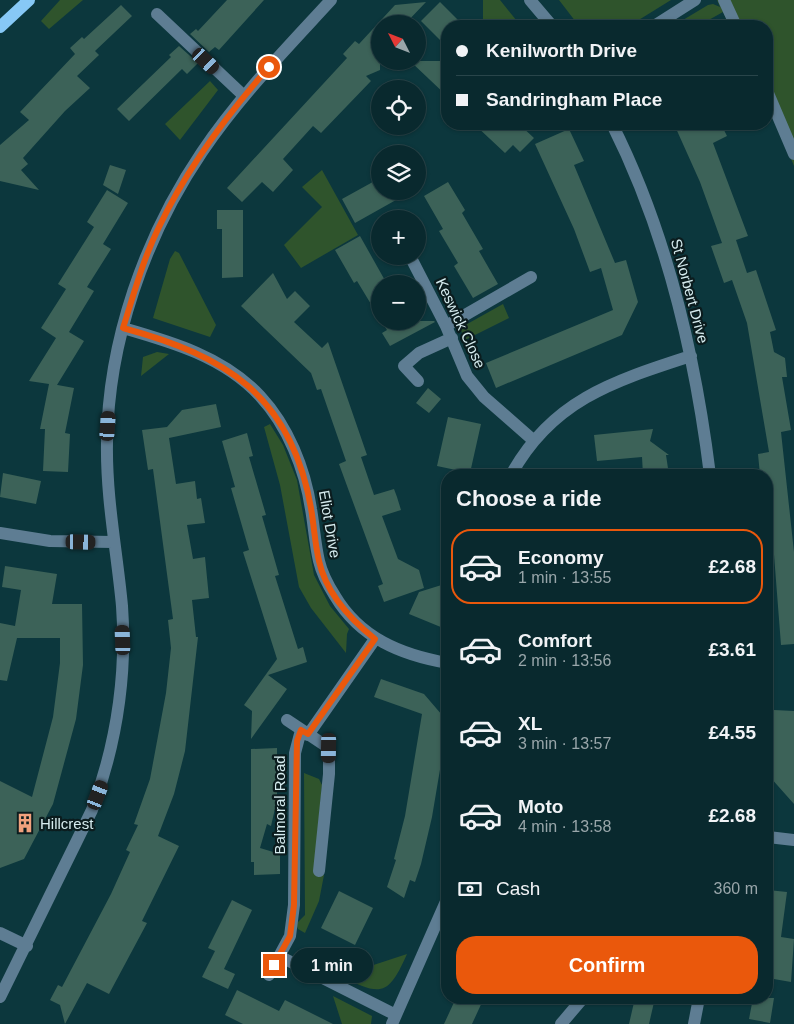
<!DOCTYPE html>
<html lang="en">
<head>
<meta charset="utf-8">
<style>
  body { margin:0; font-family:Helvetica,sans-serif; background:#17353a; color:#f1f3f6; height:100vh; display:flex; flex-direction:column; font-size:19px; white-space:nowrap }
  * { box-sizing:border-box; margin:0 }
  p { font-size:16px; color:#99a6aa }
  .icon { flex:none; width:28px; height:28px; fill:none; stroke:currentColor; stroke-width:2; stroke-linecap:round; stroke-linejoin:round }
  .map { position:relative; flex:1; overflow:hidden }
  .side { position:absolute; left:441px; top:469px; width:332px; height:535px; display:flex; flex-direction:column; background:#09292e; border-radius:20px; box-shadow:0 1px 4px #0004,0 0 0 1px #29454a }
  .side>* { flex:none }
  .guide { position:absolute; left:441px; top:20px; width:332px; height:110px; border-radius:20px; box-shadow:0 1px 4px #0004,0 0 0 1px #29454a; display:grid; align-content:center; height:110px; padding:0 15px; background:#09292e }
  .needle { width:32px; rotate:312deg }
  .buttons { position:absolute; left:371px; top:15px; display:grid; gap:10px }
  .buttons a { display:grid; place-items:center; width:55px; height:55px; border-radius:50%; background:#09292e; box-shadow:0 1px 4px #0004,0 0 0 1px #29454a; font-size:25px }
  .end { position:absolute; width:22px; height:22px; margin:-11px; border:6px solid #ea580c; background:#fff; box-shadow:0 0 0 2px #fff }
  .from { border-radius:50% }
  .bubble { position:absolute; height:35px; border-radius:18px; background:#09292e; box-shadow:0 1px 4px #0004,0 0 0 1px #29454a; font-size:16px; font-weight:600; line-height:35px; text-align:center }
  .car { position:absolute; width:15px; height:30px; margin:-15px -8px; border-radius:6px; box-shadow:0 0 4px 1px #0007; background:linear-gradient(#222 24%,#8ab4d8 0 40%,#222 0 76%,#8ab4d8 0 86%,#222 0) }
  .guide b { display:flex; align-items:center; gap:18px; height:48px; font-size:19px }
  .guide b+b { border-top:1px solid #29454a }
  .guide i { width:12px; height:12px; background:#f1f3f6 }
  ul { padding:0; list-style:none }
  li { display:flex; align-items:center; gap:15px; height:75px; margin:0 10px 8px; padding:0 5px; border:2px solid transparent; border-radius:20px }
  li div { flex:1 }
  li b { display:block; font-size:19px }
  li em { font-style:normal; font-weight:600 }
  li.selected { border-color:#ea580c }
  li>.icon { width:45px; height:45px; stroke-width:1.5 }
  h2 { padding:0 15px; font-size:22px; line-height:60px }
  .pay { display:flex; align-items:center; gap:12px; height:55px; padding:0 15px; font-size:19px }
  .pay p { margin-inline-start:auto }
  .cta { display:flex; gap:10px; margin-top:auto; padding:10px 15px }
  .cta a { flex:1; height:58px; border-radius:20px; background:#ea580c; color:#fff; font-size:20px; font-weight:600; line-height:58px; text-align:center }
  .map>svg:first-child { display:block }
  .green { fill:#2f542c }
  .building { fill:#3c6258 }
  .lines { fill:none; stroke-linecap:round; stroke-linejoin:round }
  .minor { stroke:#5e7d93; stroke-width:12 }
  .major { stroke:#87c8f6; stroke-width:12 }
  .route { stroke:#ea580c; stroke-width:6 }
  .labels { text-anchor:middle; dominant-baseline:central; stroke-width:4.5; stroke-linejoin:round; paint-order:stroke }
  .street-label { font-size:15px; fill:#d6ecef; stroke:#0b1c1e }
  .poi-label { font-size:15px; fill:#d6ecef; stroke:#0b1c1e; text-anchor:start }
</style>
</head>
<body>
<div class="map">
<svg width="794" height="1024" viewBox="0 0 794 1024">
  <rect width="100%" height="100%" fill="#0c373d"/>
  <!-- green -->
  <path class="green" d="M60 0H83L49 29 41 21Z
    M483 0H500L521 26H483Z
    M559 0H671L629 26H579Z
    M717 0H794V166L768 103V26H730L723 12 698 26H673L708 5 713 4 720 7Z
    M210 81 218 90 180 140 165 124Z
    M322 170 358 235 301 268 284 245 322 207 302 187Z
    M175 251 179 253 216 325 210 337 153 318 170 259Z
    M503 304 509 318 465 340 460 328Z
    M157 352 169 354 141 376 143 357Z
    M270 424 283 445 297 480 314 575 330 606 349 629 347 634 346 653 311 608 299 587 280 485 264 427Z
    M304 773 319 779 322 785 314 874 324 875 319 901 305 933 298 929 296 924 305 915Z
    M407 954C388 997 381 996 340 976Z
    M333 996 372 1016 371 1024H342Z"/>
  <!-- building -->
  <path class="building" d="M227 0H264L219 50 215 47 209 52 190 34 196 29 198 31Z
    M426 2 405 24H380V70L366 76 371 81 321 133 313 126 283 159 293 170 273 192 262 182 242 202 227 188 347 58 343 54 355 41 359 44 395 5Z
    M440 2 464 26H448V48L421 21Z
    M121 5 132 16 95 51 99 55 77 76 90 88 65 111 23 158 28 164 21 170 39 190 0 181V145L29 120 20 112 75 54 70 48 82 37 84 39Z
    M179 46 198 63 187 74 182 69 129 121 117 109 171 57 169 55Z
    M410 61H448V97Z
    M474 124H519L534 138 520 152 513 145 505 153Z
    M674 124H721L727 136 713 143 748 236 736 240 747 273 756 270 776 330 770 332 774 352 785 358 787 377H782L791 430 781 432 794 552V644L781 645 771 516H768V475H760L758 454 769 452 747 323 732 280 724 283 711 246 722 243 700 182Z
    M569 129 584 161 574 165 615 263 626 260 638 302 622 335 496 388 486 363 613 310 601 268 590 272 574 229 535 144Z
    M110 165 126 170 118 194 103 185Z
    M380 178V191H412L355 223 342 199Z
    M448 182 465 210 462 213 483 249 479 251 498 284 473 298 454 266 458 263 439 231 443 229 424 196Z
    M107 190 128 203 103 244 111 249 87 287 94 291 69 332 84 341 57 385 52 384 74 388 65 433 70 434 68 472 43 471 45 429H40L49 384 29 381 56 338 41 328 66 289 58 284 94 227 87 222Z
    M217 210H243V277L222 278V229H217Z
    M360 236 387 284H380V319L357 281 354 283 335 250Z
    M273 273 287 299 295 291 310 306 294 322 322 348 328 342 367 455 361 457 374 495 394 489 397 497 401 510 382 516 398 559 419 570 424 588 384 602 378 586 383 584 339 464 346 461 321 389 317 390 311 373 241 306Z
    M381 321H434L435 322 390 346 382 333 387 330Z
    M428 388 441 399 429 413 416 403Z
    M216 404 221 427 169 438 176 484 195 481 197 499 201 498 205 523 187 525 193 559 205 557 209 598 192 600 196 637H198L185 751 174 794 158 836 179 846 142 921 147 923 109 994 87 983 65 1024 60 1005 50 1000 58 985 62 987 111 894 130 852 126 850 138 825 134 824 150 779 166 693 171 648 168 620 173 619 153 469 148 470 142 430 167 427 182 410Z
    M448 417 481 424 470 473 437 466Z
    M653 429 650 441 669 455H666L669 475H643L642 457 597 461 594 435Z
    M247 433 253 456 249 457 266 515 262 516 279 575 275 576 298 649 303 647 307 662 268 675 287 689 251 739 252 711 244 705 277 659 243 552 249 550 231 488 235 487 222 441Z
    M3 473 41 481 36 504 0 497Z
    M5 566 57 574 52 604H82L83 665 76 719 53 804 24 859 0 868V781L32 797 53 717 60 663V638H17L7 681 0 680V623L15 626 21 590 2 587Z
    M448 583V630L409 614 419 592Z
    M381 679 424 694 448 722 432 817 421 864 415 882 410 880 404 898 387 887 396 860 394 859 405 816 422 714 374 697Z
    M774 710 794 711V804L770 777Z
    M277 748V800L271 826 267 824 260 848 280 854V874L254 875V862H251V749Z
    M768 890 787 892 781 937 794 939 791 982 768 978Z
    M339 891 373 908 355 945 321 928Z
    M232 900 252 910 224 969 235 974 228 989 202 977 215 951 208 948Z
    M237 990 279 1011 285 1000 333 1024H243L225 1015Z
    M456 998H484L472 1024H444Z
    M635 998H655L649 1024H629Z
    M753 998H774L770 1023 749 1019Z"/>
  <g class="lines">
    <!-- minor -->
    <path class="minor" d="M530 0 552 26
      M724 0 736 26
      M157 14 244 96
      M654 26 695 0
      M768 93 794 154
      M612 124C667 233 695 354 710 475
      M410 256 446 326 467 376 484 397 533 440
      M446 326 531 277
      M123 328C172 342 224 357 260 396 288 426 305 469 311 509 314 526 315 544 319 561 322 574 328 585 335 596 360 638 401 655 448 663
      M418 381 404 366 419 353 452 338
      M511 475C552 400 614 381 691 356
      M0 533 50 541 113 542
      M287 720 329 748V774L319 871
      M308 735 375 639
      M768 837 794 840
      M0 933 27 946
      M279 956 396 1015
      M269 975 290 936 294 905 295 753 301 730
      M0 997 92 810C116 745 127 676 122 606 117 552 106 498 107 443 108 341 145 236 202 152 239 97 286 49 331 0
      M392 1024 448 897
      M561 1024 583 998
      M694 1024 699 998"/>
    <!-- major -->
    <path class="major" d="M0 27 29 0"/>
  </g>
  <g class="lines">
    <!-- route -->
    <path class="route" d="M269 67C226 116 187 168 159 227 143 259 134 294 123 328 226 356 291 395 311 508 314 526 315 544 319 561 326 593 350 619 375 639L308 734 301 730 297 741 294 905 290 936 274 965"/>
  </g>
  <!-- icons -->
  <defs>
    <symbol id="building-bare" viewBox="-9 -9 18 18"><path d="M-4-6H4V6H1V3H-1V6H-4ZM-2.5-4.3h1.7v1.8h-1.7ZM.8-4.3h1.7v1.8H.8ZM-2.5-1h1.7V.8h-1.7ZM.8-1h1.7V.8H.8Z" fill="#f1a17d" stroke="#0b1c1e" stroke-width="2.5" paint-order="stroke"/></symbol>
  </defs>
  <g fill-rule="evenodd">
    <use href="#building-bare" x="11" y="809" width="28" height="28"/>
  </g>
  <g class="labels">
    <!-- street labels -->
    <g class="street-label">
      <text transform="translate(690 291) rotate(75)">St Norbert Drive</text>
      <text transform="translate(461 323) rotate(65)">Keswick Close</text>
      <text transform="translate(330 524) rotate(80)">Eliot Drive</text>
      <text transform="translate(279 805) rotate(-90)">Balmoral Road</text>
    </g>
    <!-- poi labels -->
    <g class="poi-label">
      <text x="40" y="823">Hillcrest</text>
    </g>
  </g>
</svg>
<div class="buttons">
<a><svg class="needle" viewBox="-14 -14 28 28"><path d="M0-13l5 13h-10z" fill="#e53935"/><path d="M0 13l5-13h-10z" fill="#99a6aa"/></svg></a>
<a><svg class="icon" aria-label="locate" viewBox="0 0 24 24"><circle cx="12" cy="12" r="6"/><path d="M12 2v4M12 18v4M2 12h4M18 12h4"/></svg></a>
<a><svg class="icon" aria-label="layers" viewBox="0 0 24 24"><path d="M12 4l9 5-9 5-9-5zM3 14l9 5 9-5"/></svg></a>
<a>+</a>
<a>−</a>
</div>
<i class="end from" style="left:269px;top:67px"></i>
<i class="end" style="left:274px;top:965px"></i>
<div class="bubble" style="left:291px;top:948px;width:82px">1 min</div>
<i class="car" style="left:206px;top:61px;rotate:133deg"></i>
<i class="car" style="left:108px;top:426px;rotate:4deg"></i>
<i class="car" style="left:81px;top:542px;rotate:91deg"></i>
<i class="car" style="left:123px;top:640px;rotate:358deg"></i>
<i class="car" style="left:329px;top:748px;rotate:181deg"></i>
<i class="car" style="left:98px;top:795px;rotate:21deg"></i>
<div class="guide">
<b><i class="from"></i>Kenilworth Drive</b>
<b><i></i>Sandringham Place</b>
</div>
<section class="side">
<h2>Choose a ride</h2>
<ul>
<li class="selected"><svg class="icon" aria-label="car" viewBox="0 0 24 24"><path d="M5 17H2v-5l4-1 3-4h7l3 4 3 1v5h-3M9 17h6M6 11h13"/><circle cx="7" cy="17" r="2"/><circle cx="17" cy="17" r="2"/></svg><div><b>Economy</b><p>1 min · 13:55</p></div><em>£2.68</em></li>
<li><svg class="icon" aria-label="car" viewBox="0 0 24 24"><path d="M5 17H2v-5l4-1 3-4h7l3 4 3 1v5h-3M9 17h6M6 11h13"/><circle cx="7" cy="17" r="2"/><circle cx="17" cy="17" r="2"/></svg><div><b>Comfort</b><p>2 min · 13:56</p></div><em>£3.61</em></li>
<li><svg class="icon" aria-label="car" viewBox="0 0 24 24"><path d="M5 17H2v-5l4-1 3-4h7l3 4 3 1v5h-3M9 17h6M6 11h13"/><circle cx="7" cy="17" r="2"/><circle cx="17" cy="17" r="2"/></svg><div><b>XL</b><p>3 min · 13:57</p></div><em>£4.55</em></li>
<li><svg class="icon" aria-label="car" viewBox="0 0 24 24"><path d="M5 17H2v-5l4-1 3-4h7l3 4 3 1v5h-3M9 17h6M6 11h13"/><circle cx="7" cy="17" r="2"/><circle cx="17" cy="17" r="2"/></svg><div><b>Moto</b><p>4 min · 13:58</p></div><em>£2.68</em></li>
</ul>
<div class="pay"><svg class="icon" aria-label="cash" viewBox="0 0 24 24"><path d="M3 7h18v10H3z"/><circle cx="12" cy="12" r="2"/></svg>Cash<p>360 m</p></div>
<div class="cta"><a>Confirm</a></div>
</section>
</div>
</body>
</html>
